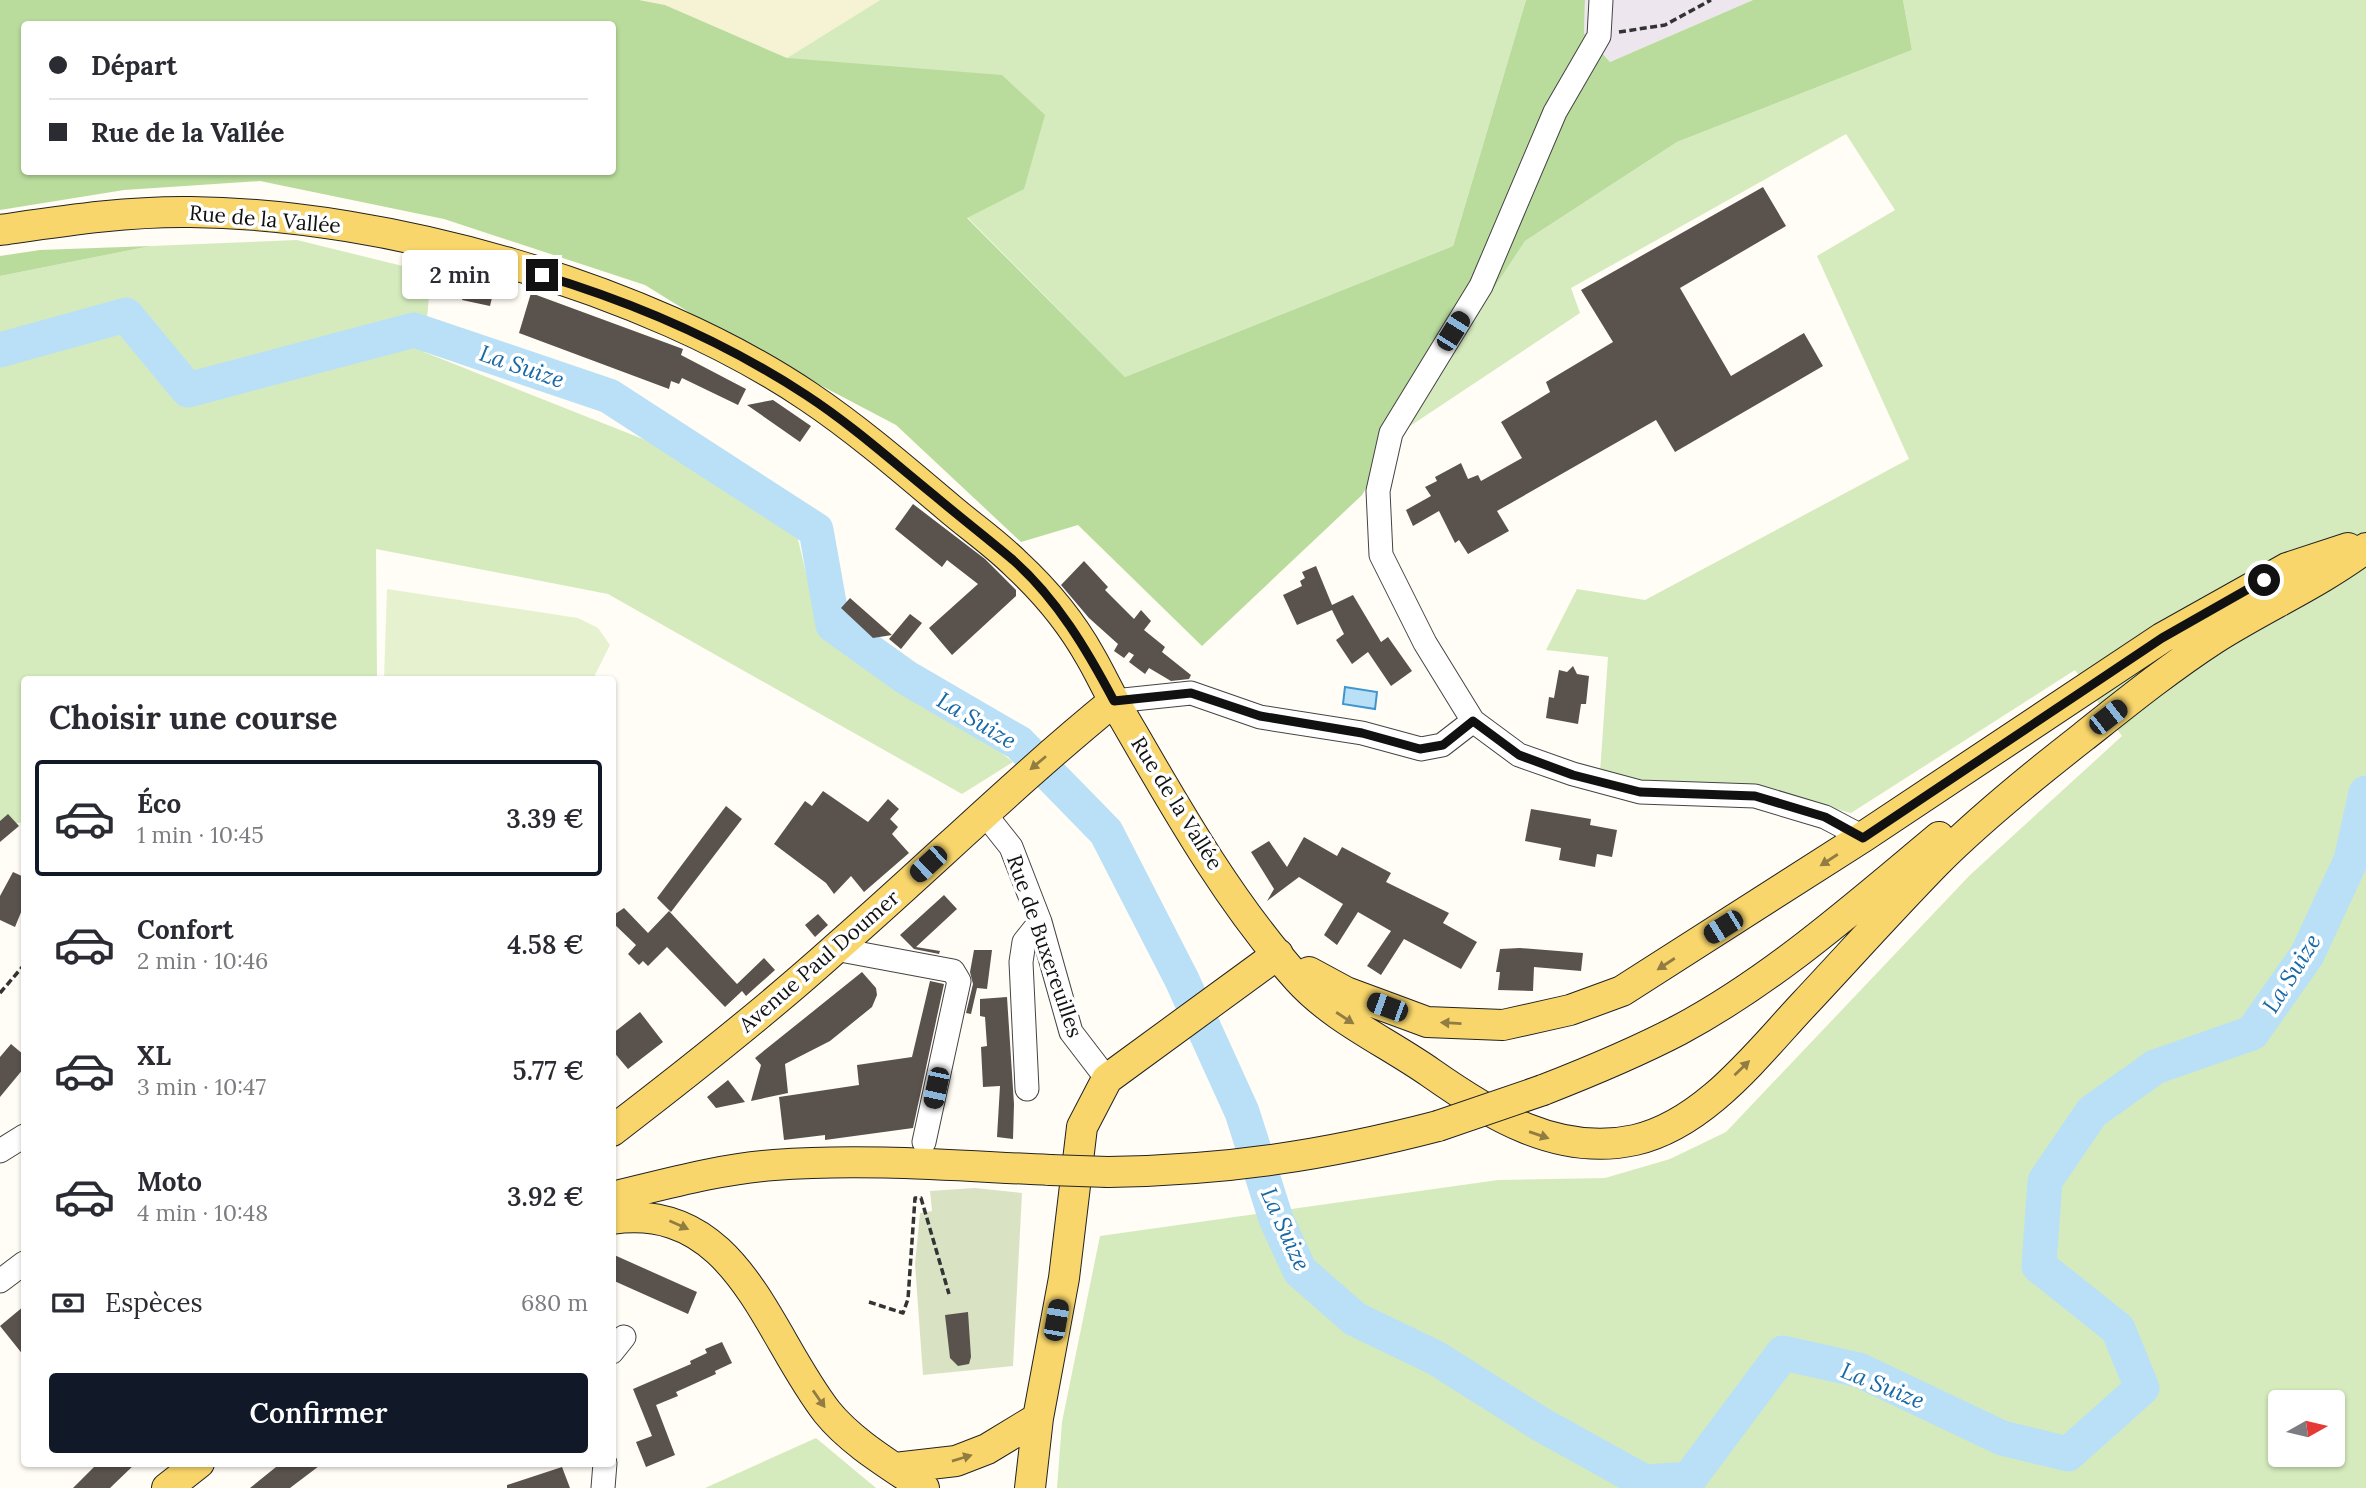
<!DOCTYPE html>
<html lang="fr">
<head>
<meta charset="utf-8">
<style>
  body { margin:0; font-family:Lora,serif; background:#f7f7f7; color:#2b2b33; height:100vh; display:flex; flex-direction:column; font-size:26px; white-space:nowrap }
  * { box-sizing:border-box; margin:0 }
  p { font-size:23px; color:#7c7c81 }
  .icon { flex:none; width:38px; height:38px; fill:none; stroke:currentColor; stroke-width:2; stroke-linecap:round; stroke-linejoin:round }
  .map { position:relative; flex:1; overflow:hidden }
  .details { position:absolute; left:21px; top:676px; width:595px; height:791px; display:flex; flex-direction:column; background:#fff; border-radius:7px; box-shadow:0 2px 5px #0004 }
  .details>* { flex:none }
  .top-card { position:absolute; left:21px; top:21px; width:595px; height:154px; border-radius:7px; box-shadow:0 2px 5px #0004; display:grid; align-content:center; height:154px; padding:0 28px; background:#fff }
  .needle { width:46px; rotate:82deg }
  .controls { position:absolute; left:2268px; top:1390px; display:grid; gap:14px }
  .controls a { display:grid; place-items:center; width:77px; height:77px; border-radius:7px; background:#fff; box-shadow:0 2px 5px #0004; font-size:35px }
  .end { position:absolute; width:32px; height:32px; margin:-16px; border:9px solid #111; background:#fff; box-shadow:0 0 0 4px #fff }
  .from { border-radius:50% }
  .bubble { position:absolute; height:49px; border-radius:7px; background:#fff; box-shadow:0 2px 5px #0004; font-size:23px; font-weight:600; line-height:49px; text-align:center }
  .car { position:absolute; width:21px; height:42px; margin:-21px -10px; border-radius:9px; box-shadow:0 0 5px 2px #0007; background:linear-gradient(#222 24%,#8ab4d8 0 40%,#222 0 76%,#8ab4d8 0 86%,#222 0) }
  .top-card b { display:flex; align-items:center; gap:24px; height:66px; font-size:26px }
  .top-card b+b { border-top:2px solid #e1e1e2 }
  .top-card i { width:18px; height:18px; background:#2b2b33 }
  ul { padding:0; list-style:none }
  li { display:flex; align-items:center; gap:21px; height:116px; margin:0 14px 10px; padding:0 14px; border:4px solid transparent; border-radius:7px }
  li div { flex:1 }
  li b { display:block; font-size:26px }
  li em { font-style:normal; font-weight:600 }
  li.selected { border-color:#111827 }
  li>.icon { width:63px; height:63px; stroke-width:1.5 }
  h2 { padding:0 28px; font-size:32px; line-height:84px }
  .pay { display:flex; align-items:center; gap:18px; height:77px; padding:0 28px; font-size:26px }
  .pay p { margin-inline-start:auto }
  .cta { display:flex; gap:14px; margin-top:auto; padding:14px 28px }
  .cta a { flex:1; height:80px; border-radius:7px; background:#111827; color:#fff; font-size:28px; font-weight:600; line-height:80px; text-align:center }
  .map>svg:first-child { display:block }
  .industrial { fill:#eee6ef }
  .farmland { fill:#f6f3d4 }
  .green { fill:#d5ebbd; fill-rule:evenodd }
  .forest { fill:#b9dc9c; fill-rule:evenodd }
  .cemetery { fill:#d9e3c4 }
  .pitch { fill:#e6f2cf }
  .water { fill:#b9e0f7; stroke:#3f96cf; stroke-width:2 }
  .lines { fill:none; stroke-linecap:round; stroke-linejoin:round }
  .river { stroke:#b9e0f7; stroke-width:35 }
  .building { fill:#5a524d }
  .minor-casing { stroke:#444; stroke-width:25 }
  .major-casing { stroke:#222; stroke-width:32 }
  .path { stroke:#333; stroke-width:3.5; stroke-dasharray:7 3.5; stroke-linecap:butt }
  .minor { stroke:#fff; stroke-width:23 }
  .major { stroke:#f9d66b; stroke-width:30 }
  .major-bridge-casing { stroke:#222; stroke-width:32; stroke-linecap:butt }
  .major-bridge { stroke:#f9d66b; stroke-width:30 }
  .oneway { fill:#917d42 }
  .route { stroke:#111; stroke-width:9 }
  .labels { text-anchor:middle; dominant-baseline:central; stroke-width:7; stroke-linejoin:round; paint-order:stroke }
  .street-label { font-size:21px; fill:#111; stroke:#fff }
  .water-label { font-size:23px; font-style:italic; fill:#1768a6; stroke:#fff }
</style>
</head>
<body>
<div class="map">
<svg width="2366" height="1488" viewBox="0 0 2366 1488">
  <rect width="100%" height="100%" fill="#fffdf5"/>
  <!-- industrial -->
  <path class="industrial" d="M1585 0H1753L1610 62 1584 33Z"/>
  <!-- farmland -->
  <path class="farmland" d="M639 0H880L787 58 665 5Z"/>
  <!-- green -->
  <path class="green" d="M880 0H1526L1453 246 1125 377 967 217 787 58Z
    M1903 0H2366V1488H1057L1062 1422 1100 1236 1498 1180 1605 1178 1670 1159 1726 1132 1970 875 2122 736 2075 670 1851 813 1743 785 1645 784 1600 773 1608 657 1546 650 1577 589 1645 600 1909 459 1817 256 1895 210 1846 134 1571 288 1580 313 1398 434 1525 241 1677 142 1912 50ZM2280 1402H2333V1454H2280Z
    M297 240 431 273 424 352 658 445 795 527 814 606 1013 762 962 794 608 594 376 549 377 679H24V822L0 826V276L151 246Z
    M816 1438 876 1488H705Z"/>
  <!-- forest -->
  <path class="forest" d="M0 0H639L665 5 787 58 1002 75 1045 115 1024 189 967 218 1125 377 1453 246 1526 0H1585L1584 33 1610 62 1753 0H1903L1912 50 1677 142 1525 241 1398 434 1362 495 1202 646 1078 525 1021 542 896 425 729 337 645 285 444 219 260 181 124 190 0 210ZM24 24H612V172H24Z
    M151 246 0 276V256L40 250Z"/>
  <!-- cemetery -->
  <path class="cemetery" d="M975 1188 1022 1193 1013 1366 923 1375 915 1264 920 1213 932 1211 930 1191Z"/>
  <!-- pitch -->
  <path class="pitch" d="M387 589 578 618 598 628 610 645 593 679H384Z"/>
  <!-- water -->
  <path class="water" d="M1345 687 1377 692 1375 709 1343 704Z"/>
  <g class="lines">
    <!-- river -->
    <path class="river" d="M0 350 126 315 188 390 414 330 609 396 816 530 833 625 907 678 1019 743 1106 832 1182 980 1242 1112 1276 1219 1300 1271 1355 1319 1436 1358 1542 1425 1645 1482 1689 1479 1783 1353 1859 1370 2002 1438 2068 1454 2142 1388 2118 1329 2039 1266 2045 1181 2092 1112 2155 1067 2252 1033 2307 955 2351 860 2366 793"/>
  </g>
  <!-- building -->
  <path class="building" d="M1763 187 1786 226 1680 288 1731 376 1804 333 1823 366 1675 452 1656 420 1497 511 1509 531 1468 554 1459 540 1455 543 1439 511 1413 526 1406 510 1431 496 1425 487 1437 481 1435 477 1461 463 1468 479 1478 475 1481 481 1522 458 1501 422 1550 392 1546 382 1613 342 1581 290Z
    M468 274 496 281 490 306 462 300Z
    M531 293 683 349 681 355 746 389 738 405 682 378 679 384 671 381 669 389 519 333Z
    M773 400 811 426 800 442 747 405Z
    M913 504 985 559 1016 590V596L952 655 929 628 978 584 947 560 942 567 895 529Z
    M1084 561 1108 587 1105 590 1134 619 1141 610 1151 621 1144 630 1165 647 1162 652 1191 675 1189 679 1171 681 1149 668 1145 674 1129 662 1134 655 1129 652 1124 658 1114 651 1118 644 1089 618 1061 585Z
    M1316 566 1332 605 1353 595 1381 642 1388 637 1412 671 1391 686 1368 652 1352 664 1336 640 1344 634 1332 610 1297 625 1283 595 1302 586 1300 581 1305 578 1302 572Z
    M850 598 892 635 873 638 841 608Z
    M910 614 922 623 901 649 889 639Z
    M1573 666 1577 674 1589 676 1586 704H1581L1578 724 1546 718 1549 697 1554 698 1559 670 1567 672Z
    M823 791 868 822 888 799 899 809 890 819 898 827 892 834 909 853 864 892 851 876 834 894 826 883 774 844 805 801 812 806Z
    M726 806 742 819 671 912 657 898Z
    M1531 809 1591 819 1590 825 1617 830 1612 857 1597 854 1595 867 1559 860 1561 848 1525 841Z
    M8 814 19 826 0 842V821Z
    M1304 837 1337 856 1342 847 1391 873 1386 882 1449 913 1443 923 1477 942 1461 969 1404 939 1381 975 1367 966 1391 931 1358 912 1337 945 1324 935 1343 904 1299 877 1267 901 1274 889 1251 852 1269 841 1287 867Z
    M13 872 24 877V905L15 927 0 920V896Z
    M944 895 957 909 916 947 940 951 939 954 914 949 900 935Z
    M624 908 648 933 669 911 737 984 764 958 775 970 746 996 742 991 725 1007 667 947 648 966 643 961 639 965 628 954 636 945 612 922V916Z
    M818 914 828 925 815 937 805 925Z
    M1520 948 1583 953 1581 971 1534 967 1533 991 1498 990 1500 972H1496L1500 949Z
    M974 950H992L987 989 977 988 971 1014 966 1013 973 984 970 972Z
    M862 972 876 988 877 995 872 1007 830 1041 785 1064 788 1093 751 1101 761 1065 755 1058Z
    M930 981 944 984 913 1128 825 1140V1135L784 1140 779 1097 859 1085 857 1065 912 1057Z
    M1007 997 1014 1104 1013 1139 997 1137 1000 1086 983 1087 981 1047 987 1046 985 1017 980 1016V999Z
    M640 1012 663 1042 628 1069 612 1050V1034Z
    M11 1044 24 1055V1068L0 1097V1057Z
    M728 1080 745 1102 716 1108 707 1097Z
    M612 1254 697 1292 688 1314 612 1280Z
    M24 1306V1356L0 1326Z
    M968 1312 971 1357 969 1364 958 1366 950 1358 945 1315Z
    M722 1342 732 1363 715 1371 716 1374 676 1392 678 1396 656 1405 675 1455 646 1467 636 1442 652 1436 633 1389 691 1364 690 1361 707 1353 705 1349Z
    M98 1463H136L110 1488H73Z
    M281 1463H323L290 1488H250Z
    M562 1467 570 1488H507V1485Z"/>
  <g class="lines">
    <defs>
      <path id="minor" d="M1601 0 1599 36 1555 112 1481 286 1391 433 1378 491 1381 555 1425 643 1473 721 1519 755 1573 774 1640 792 1755 796 1825 817 1863 837
        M1114 701 1191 693 1260 717 1362 733 1421 749 1442 745 1473 721
        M984 813 1011 847 1040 922 1071 1032 1107 1079
        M835 949 953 971 959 981 924 1142
        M1027 1089 1021 962 1024 942 1040 922
        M0 1151 24 1136
        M0 1281 24 1263
        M612 1352 624 1337
        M603 1488 605 1463"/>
      <path id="major" d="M0 230C63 221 127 211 191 212 387 214 646 287 809 397 858 430 903 469 948 507 970 526 995 543 1016 564 1044 590 1071 622 1090 656 1100 673 1108 691 1118 708 1172 801 1226 899 1298 979 1334 1019 1387 1042 1431 1073 1491 1115 1558 1157 1635 1140 1705 1124 1758 1053 1805 1003 1849 956 1892 908 1937 862 1982 817 2033 776 2083 737 2126 703 2168 669 2214 639 2264 607 2318 584 2366 548
        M1309 972 1346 992 1427 1022 1503 1025 1570 1010 1622 991 1863 837 2162 638 2287 568 2348 548
        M1543 1090C1589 1072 1635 1053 1679 1030 1774 979 1856 906 1939 837
        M612 1131C689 1072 764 1013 835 949 929 867 1017 780 1114 701
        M1108 1172C1226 1170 1323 1156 1438 1126
        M612 1197C666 1184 719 1169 774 1165 866 1158 959 1166 1050 1170
        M612 1219C737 1201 766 1334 827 1412 852 1443 892 1466 924 1488
        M895 1468 956 1461 987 1449 1038 1418
        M167 1488 199 1463
        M1030 1488 1038 1418 1064 1278 1082 1127 1107 1079 1278 954"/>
    </defs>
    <!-- minor casing -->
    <use href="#minor" class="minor-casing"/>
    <!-- major casing -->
    <use href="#major" class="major-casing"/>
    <!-- path -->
    <path class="path" d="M1619 32 1665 25 1711 0
      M0 993 24 965
      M869 1302 903 1313 908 1299 915 1198H921L949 1294"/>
    <!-- minor -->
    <use href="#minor" class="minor"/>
    <!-- major -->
    <use href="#major" class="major"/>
    <defs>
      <path id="major-bridge" d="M1438 1126 1543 1090
        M1050 1170 1108 1172"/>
    </defs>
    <!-- major-bridge casing -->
    <use href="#major-bridge" class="major-bridge-casing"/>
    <!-- major-bridge -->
    <use href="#major-bridge" class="major-bridge"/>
  </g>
  <!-- one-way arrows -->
  <defs><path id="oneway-solid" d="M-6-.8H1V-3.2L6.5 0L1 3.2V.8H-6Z" transform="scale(1.75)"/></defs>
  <g class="oneway">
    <use href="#oneway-solid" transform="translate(1038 763) rotate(140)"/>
    <use href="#oneway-solid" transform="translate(1829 860) rotate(147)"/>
    <use href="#oneway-solid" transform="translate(1666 964) rotate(147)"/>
    <use href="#oneway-solid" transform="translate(1345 1018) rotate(33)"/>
    <use href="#oneway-solid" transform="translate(1451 1023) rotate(-177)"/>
    <use href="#oneway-solid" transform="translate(1742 1068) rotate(-44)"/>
    <use href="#oneway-solid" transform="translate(1539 1135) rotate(19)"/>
    <use href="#oneway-solid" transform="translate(679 1225) rotate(24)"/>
    <use href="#oneway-solid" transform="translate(819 1399) rotate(55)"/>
    <use href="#oneway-solid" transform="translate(962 1458) rotate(-17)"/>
  </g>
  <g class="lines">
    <!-- route -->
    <path class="route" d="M542 275C635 303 725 342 806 395 852 425 893 462 935 496 961 518 987 538 1013 560 1057 599 1087 650 1114 701L1191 693 1260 716 1362 733 1420 749 1443 745 1473 721 1519 755 1573 775 1640 792 1755 796 1825 817 1863 838 2162 638 2264 580"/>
  </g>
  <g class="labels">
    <!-- street labels -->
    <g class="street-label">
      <text transform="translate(265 219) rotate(5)">Rue de la Vallée</text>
      <text transform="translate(1177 803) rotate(58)">Rue de la Vallée</text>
      <text transform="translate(1045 946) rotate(71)">Rue de Buxereuilles</text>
      <text transform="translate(819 961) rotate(-41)">Avenue Paul Doumer</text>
    </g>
    <!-- water labels -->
    <g class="water-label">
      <text transform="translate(522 366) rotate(19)">La Suize</text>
      <text transform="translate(977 720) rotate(31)">La Suize</text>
      <text transform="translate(2291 973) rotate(-58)">La Suize</text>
      <text transform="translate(1286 1229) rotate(66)">La Suize</text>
      <text transform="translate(1883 1385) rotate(22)">La Suize</text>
    </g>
  </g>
</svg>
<div class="controls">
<a><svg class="needle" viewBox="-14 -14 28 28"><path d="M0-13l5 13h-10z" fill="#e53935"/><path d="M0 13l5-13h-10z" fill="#7c7c81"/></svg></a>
</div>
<i class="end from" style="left:2264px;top:580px"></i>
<i class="end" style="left:542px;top:275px"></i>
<div class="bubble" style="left:402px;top:250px;width:116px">2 min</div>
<i class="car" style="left:1453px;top:331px;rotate:32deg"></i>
<i class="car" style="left:2108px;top:717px;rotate:52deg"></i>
<i class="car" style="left:928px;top:864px;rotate:227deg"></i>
<i class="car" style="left:1723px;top:927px;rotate:238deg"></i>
<i class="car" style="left:1387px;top:1007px;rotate:290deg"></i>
<i class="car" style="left:936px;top:1088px;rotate:192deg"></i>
<i class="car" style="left:1056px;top:1320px;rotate:10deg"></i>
<div class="top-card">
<b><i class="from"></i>Départ</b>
<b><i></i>Rue de la Vallée</b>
</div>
<section class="details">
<h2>Choisir une course</h2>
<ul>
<li class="selected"><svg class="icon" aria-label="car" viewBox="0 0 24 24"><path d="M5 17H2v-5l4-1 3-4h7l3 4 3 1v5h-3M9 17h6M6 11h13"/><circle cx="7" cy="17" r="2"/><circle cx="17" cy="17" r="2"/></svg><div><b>Éco</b><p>1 min · 10:45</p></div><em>3.39 €</em></li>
<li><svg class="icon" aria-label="car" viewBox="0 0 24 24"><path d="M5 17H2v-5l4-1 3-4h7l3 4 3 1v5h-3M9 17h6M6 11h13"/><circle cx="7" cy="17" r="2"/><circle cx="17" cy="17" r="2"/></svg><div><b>Confort</b><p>2 min · 10:46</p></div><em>4.58 €</em></li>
<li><svg class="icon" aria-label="car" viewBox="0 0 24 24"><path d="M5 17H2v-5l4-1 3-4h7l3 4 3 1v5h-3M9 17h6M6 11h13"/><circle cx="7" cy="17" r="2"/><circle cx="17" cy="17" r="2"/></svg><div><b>XL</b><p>3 min · 10:47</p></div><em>5.77 €</em></li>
<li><svg class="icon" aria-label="car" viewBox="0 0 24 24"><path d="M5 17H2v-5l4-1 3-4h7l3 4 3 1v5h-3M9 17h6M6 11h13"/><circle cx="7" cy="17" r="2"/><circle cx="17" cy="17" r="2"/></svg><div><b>Moto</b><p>4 min · 10:48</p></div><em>3.92 €</em></li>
</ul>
<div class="pay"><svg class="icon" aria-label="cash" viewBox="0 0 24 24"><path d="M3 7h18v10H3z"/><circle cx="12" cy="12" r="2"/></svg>Espèces<p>680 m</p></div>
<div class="cta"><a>Confirmer</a></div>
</section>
</div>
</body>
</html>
